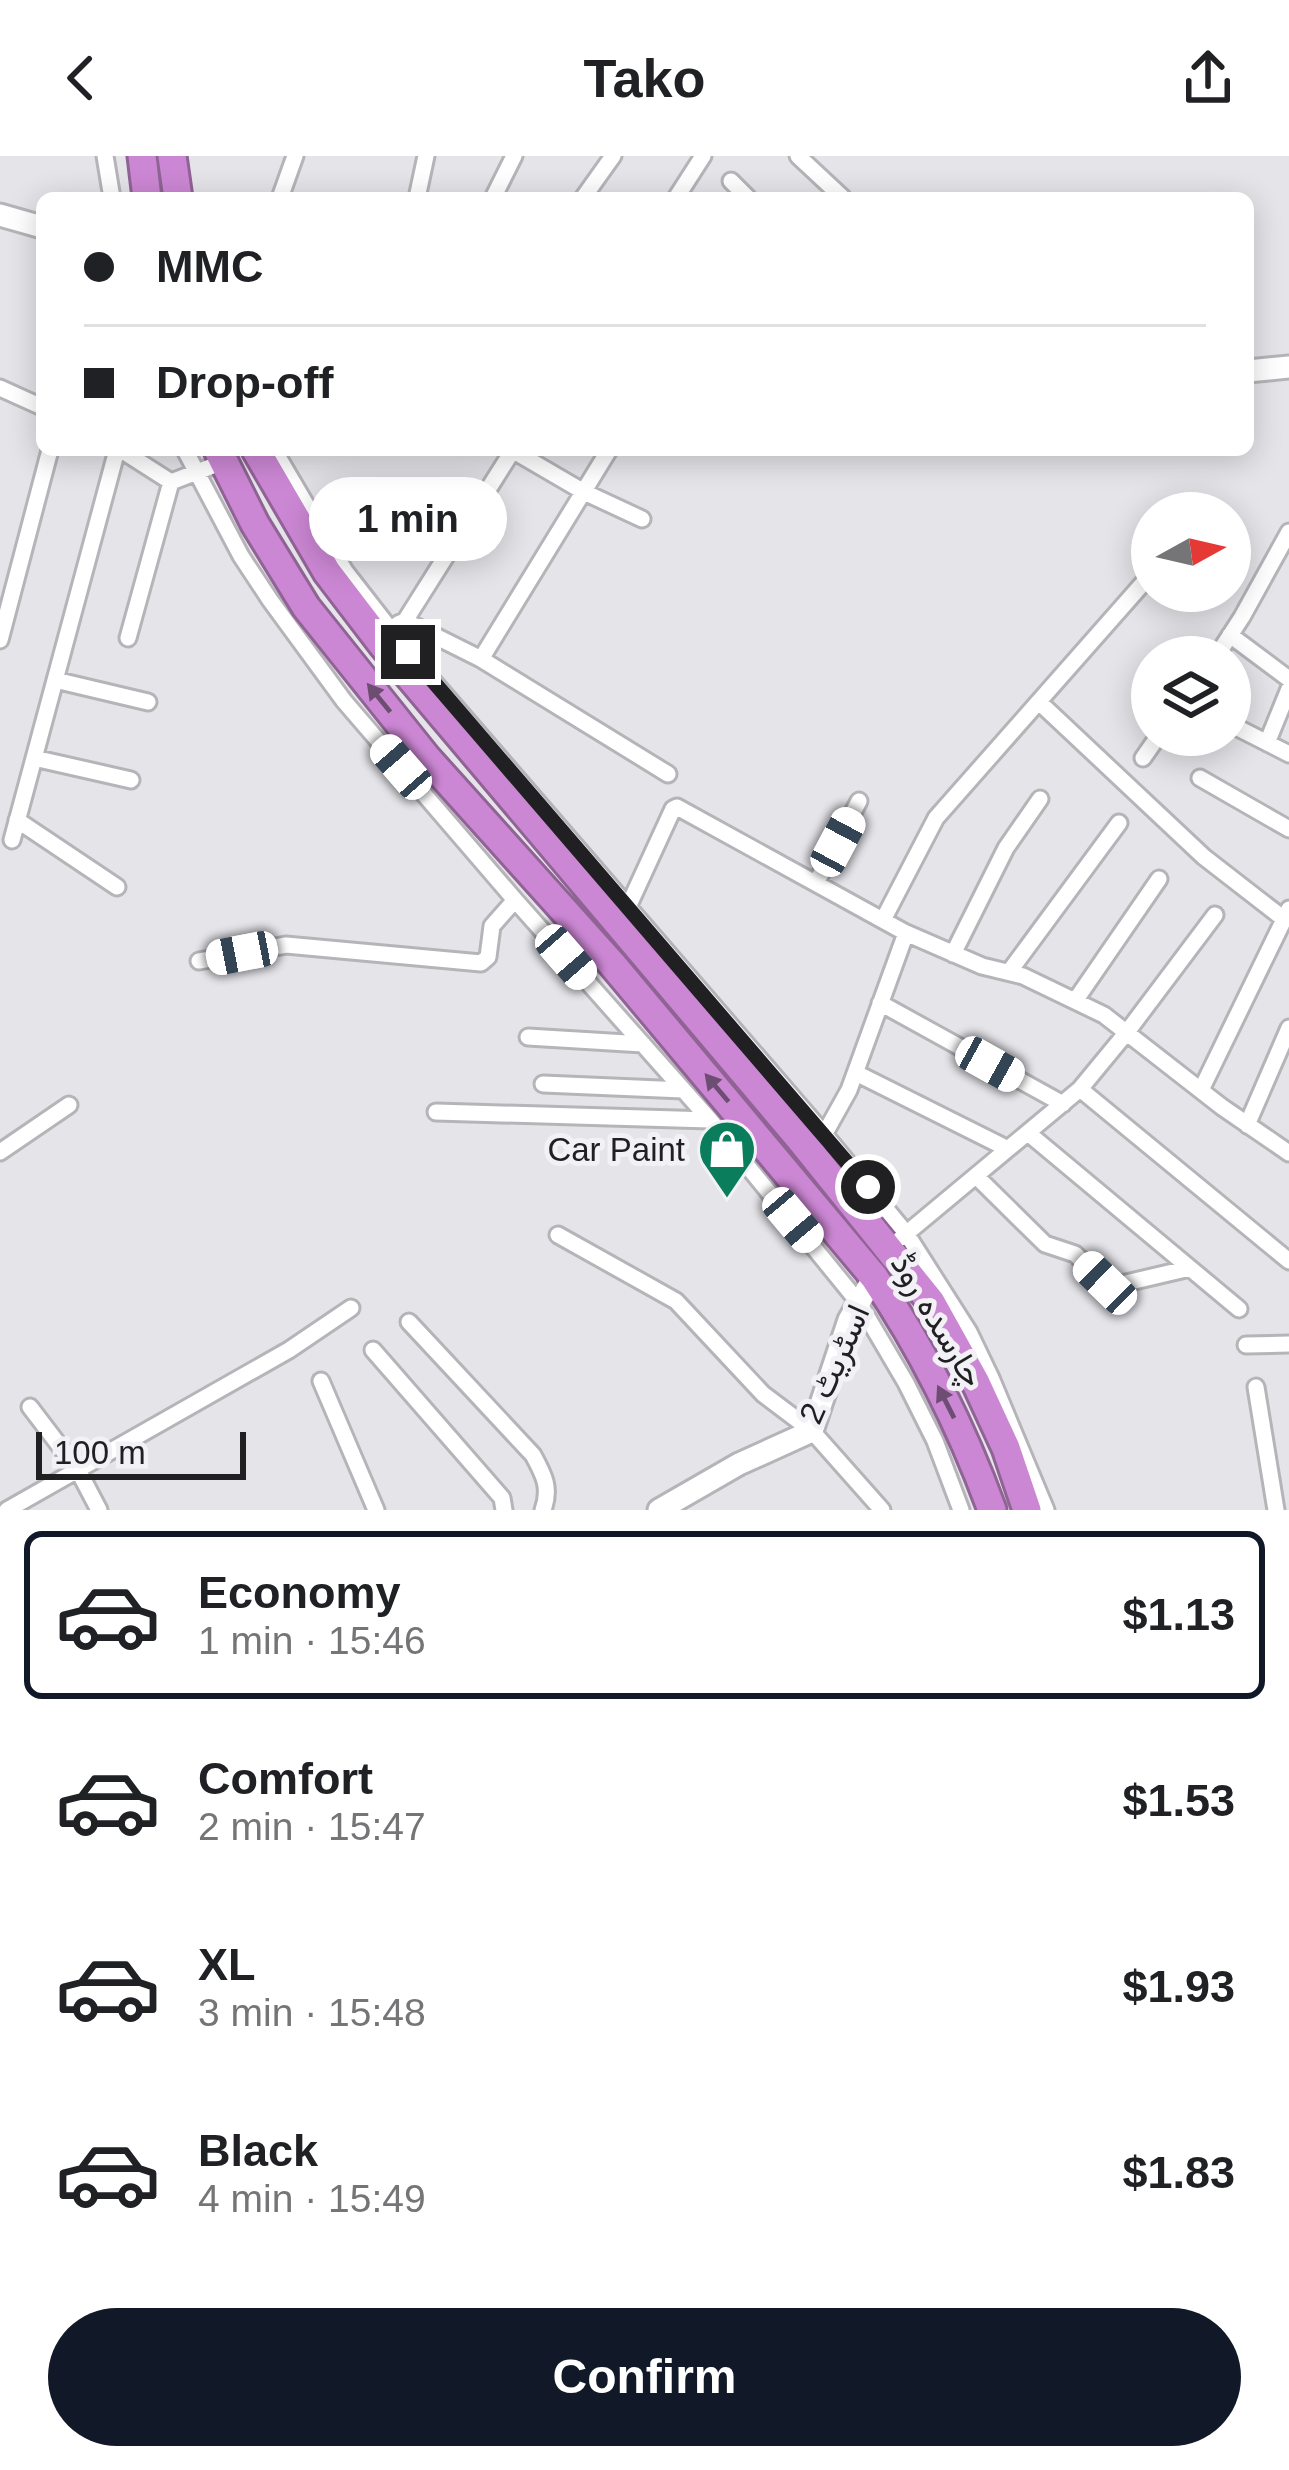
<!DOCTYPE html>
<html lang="en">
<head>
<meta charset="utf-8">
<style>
  body { margin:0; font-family:Arial,Vazirmatn,sans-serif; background:#f6f6f6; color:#202124; height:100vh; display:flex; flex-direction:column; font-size:45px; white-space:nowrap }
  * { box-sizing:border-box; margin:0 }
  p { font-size:39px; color:#757577 }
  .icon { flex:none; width:66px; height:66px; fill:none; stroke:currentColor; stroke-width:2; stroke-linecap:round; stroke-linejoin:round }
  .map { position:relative; height:1354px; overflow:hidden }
  .panel { display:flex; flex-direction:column; background:#fff; flex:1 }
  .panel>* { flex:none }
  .banner { position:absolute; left:36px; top:36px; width:1218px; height:264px; border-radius:18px; box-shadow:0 6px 30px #0003; display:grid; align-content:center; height:264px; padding:0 48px; background:#fff }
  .needle { width:78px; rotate:82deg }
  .tools { position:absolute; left:1131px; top:336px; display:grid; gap:24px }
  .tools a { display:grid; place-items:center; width:120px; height:120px; border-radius:50%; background:#fff; box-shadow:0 6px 30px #0003; font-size:60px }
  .scale { position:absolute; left:36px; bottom:30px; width:210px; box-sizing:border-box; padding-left:12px; border:6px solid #201f21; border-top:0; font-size:33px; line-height:42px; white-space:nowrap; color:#201f21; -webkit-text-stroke:9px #f2f1f6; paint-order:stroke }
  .end { position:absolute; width:54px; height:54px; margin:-27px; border:15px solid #201f21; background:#fff; box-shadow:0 0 0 6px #fff }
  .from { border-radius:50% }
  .bubble { position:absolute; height:84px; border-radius:42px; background:#fff; box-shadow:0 6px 30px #0003; font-size:39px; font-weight:700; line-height:84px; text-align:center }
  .car { position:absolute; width:36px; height:72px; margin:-36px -18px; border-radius:15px; box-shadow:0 0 9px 3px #0007; background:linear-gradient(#fff 24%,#345 0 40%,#fff 0 76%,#345 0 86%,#fff 0) }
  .banner b { display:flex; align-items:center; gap:42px; height:114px; font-size:45px }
  .banner b+b { border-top:3px solid #e0e0e0 }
  .banner i { width:30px; height:30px; background:#202124 }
  ul { padding:21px 0 0; list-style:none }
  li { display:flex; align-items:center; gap:36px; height:168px; margin:0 24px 18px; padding:0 24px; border:6px solid transparent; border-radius:18px }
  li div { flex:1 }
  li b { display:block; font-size:45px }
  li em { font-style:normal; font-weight:700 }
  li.selected { border-color:#111827 }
  li>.icon { width:108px; height:108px; stroke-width:1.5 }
  .action { display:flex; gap:24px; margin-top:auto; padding:24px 48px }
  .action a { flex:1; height:138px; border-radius:72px; background:#111827; color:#fff; font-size:48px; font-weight:700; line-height:138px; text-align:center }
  header { display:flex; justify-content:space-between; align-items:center; height:156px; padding:0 48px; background:#fff; font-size:54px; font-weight:700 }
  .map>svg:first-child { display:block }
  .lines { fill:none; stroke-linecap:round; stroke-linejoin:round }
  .street-casing { stroke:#b6b4b9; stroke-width:21 }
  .secondary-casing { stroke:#b6b4b9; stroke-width:27 }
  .highway-casing { stroke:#906395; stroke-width:33 }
  .street { stroke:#fff; stroke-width:15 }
  .secondary { stroke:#fff; stroke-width:21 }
  .highway { stroke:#cc87d4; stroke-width:27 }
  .oneway { fill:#6d4e72 }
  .route { stroke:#201f21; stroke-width:15 }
  .labels { text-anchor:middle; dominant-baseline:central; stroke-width:10; stroke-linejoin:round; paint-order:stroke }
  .poi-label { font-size:33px; fill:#201f21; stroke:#f2f1f6; text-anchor:end }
  .street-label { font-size:33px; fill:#201f21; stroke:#f2f1f6 }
</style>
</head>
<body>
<header><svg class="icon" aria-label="back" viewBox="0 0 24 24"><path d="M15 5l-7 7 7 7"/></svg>Tako<svg class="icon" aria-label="share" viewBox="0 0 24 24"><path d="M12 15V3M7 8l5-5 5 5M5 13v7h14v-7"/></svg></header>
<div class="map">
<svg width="1289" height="1354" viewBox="0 0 1289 1354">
  <rect width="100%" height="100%" fill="#e5e4e9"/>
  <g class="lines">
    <defs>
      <path id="street" d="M105 0 112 42
        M798 0 843 42
        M731 25 748 42
        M280 42 295 0
        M417 42 426 0
        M493 42 514 0
        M583 42 613 0
        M676 42 703 0
        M0 232 42 251
        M121 294 171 326 223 306
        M185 294 241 400 270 444 344 545 515 744 710 964 859 1147 906 1227 935 1285 961 1354
        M274 294 345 415 408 496 824 978 906 1077 969 1176 991 1222 1046 1354
        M512 294 584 336 642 363
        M405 465 481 503 668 618
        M398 468 405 465 513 294
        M1230 479 1289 523
        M128 482 171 326
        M0 484 50 294
        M1216 501 1242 461 1289 376
        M481 503 609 294
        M55 524 148 546
        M1039 546 1204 701 1284 763
        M1236 571 1289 598
        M1267 587 1289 533
        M34 602 131 624
        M1143 602 1159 579
        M1200 622 1289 673
        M17 664 117 731
        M12 684 117 294
        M816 727 859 645
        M628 751 673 653 677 651 906 777 982 810 1023 820 1104 859 1222 951 1289 997
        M883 764 936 662 1145 425
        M953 798 1006 692 1040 643
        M199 805 286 789 481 807 488 801 492 770 515 744
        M1009 816 1119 667
        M1075 845 1159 723
        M880 847 1063 948
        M528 881 643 888
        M856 917 1008 993
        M543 928 683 934
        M1080 933 1289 1105
        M1201 934 1289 753
        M436 956 710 964
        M1247 969 1289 872
        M1028 977 1239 1153
        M820 986 849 934 906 777
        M0 996 69 949
        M976 1020 1045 1088 1075 1098 1109 1131 1190 1112
        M558 1079 676 1145 763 1238 812 1275 882 1354
        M901 1082 1080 933 1127 876 1215 759
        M409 1166 533 1299C544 1319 551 1332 543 1354
        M1246 1189 1289 1188
        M373 1194 502 1342 504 1354
        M321 1225 376 1354
        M1256 1231 1276 1354
        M30 1251 78 1314 99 1354
        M7 1354 289 1194 351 1152"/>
      <path id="secondary" d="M0 59 42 71
        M1248 215 1289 211
        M659 1354 739 1308 812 1275 849 1164 874 1121"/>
      <path id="highway" d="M142 0 147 42
        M172 0 178 42
        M218 294 255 368 306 451 426 601 612 808 874 1121C923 1194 962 1272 992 1354
        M256 294 327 416 382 488 800 983 931 1146 975 1225 1006 1292 1027 1354"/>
    </defs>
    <!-- street casing -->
    <use href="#street" class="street-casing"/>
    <!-- secondary casing -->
    <use href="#secondary" class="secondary-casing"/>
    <!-- highway casing -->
    <use href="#highway" class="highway-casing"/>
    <!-- street -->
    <use href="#street" class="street"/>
    <!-- secondary -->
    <use href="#secondary" class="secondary"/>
    <!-- highway -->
    <use href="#highway" class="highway"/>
  </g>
  <!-- one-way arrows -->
  <defs><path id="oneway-solid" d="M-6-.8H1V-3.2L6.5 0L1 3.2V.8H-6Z" transform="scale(3)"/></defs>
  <g class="oneway">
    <use href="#oneway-solid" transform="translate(379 542) rotate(-129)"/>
    <use href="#oneway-solid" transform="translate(717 932) rotate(-130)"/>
    <use href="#oneway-solid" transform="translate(946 1246) rotate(-117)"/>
  </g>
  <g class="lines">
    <!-- route -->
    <path class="route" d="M408 496 868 1031"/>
  </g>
  <!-- icons -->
  <defs>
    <symbol id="shop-pin" viewBox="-11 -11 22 30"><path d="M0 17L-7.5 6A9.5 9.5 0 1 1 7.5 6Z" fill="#0a7e5c" stroke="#f2f1f6"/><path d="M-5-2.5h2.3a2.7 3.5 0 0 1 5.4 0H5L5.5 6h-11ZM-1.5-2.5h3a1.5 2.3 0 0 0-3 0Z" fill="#fff"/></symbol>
  </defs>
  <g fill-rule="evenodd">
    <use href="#shop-pin" x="694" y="960" width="66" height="90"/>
  </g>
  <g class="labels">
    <!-- poi labels -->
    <g class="poi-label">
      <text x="685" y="993">Car Paint</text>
    </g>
    <!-- street labels -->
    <g class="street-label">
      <text transform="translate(938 1164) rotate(59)">چارسدہ روڈ</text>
      <text transform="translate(834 1208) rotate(-66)">اسٹریٹ 2</text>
    </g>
  </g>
</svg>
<div class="tools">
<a><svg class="needle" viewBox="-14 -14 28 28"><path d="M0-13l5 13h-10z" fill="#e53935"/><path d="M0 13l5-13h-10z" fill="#757577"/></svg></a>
<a><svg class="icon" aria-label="layers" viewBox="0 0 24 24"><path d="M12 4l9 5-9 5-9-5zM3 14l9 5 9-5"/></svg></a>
</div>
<div class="scale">100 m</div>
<i class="end from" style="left:868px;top:1031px"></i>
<i class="end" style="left:408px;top:496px"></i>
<div class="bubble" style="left:309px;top:321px;width:198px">1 min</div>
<i class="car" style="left:401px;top:611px;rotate:319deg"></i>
<i class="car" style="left:838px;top:686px;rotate:28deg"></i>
<i class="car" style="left:242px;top:797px;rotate:259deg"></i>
<i class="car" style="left:566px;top:801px;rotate:139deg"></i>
<i class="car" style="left:990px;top:908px;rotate:119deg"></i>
<i class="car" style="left:793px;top:1064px;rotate:140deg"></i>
<i class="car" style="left:1105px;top:1127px;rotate:314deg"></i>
<div class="banner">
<b><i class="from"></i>MMC</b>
<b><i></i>Drop-off</b>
</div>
</div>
<section class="panel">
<ul>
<li class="selected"><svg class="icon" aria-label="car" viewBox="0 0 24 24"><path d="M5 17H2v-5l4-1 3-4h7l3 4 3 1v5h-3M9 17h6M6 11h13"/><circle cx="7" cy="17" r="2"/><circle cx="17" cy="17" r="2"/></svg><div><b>Economy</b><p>1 min · 15:46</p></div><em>$1.13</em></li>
<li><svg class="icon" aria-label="car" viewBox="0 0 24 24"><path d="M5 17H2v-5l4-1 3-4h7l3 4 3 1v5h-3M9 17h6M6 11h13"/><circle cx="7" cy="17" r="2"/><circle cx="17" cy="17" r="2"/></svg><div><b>Comfort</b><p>2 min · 15:47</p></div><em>$1.53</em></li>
<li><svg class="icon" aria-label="car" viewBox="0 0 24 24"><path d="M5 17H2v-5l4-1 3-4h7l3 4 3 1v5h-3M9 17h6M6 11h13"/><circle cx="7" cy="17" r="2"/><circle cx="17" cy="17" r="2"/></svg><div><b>XL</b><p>3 min · 15:48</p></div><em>$1.93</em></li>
<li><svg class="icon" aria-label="car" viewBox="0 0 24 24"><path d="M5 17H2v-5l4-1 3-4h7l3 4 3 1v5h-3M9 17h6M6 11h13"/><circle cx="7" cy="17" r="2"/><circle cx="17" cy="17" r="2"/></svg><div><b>Black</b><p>4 min · 15:49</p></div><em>$1.83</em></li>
</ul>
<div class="action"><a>Confirm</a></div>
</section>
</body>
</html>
